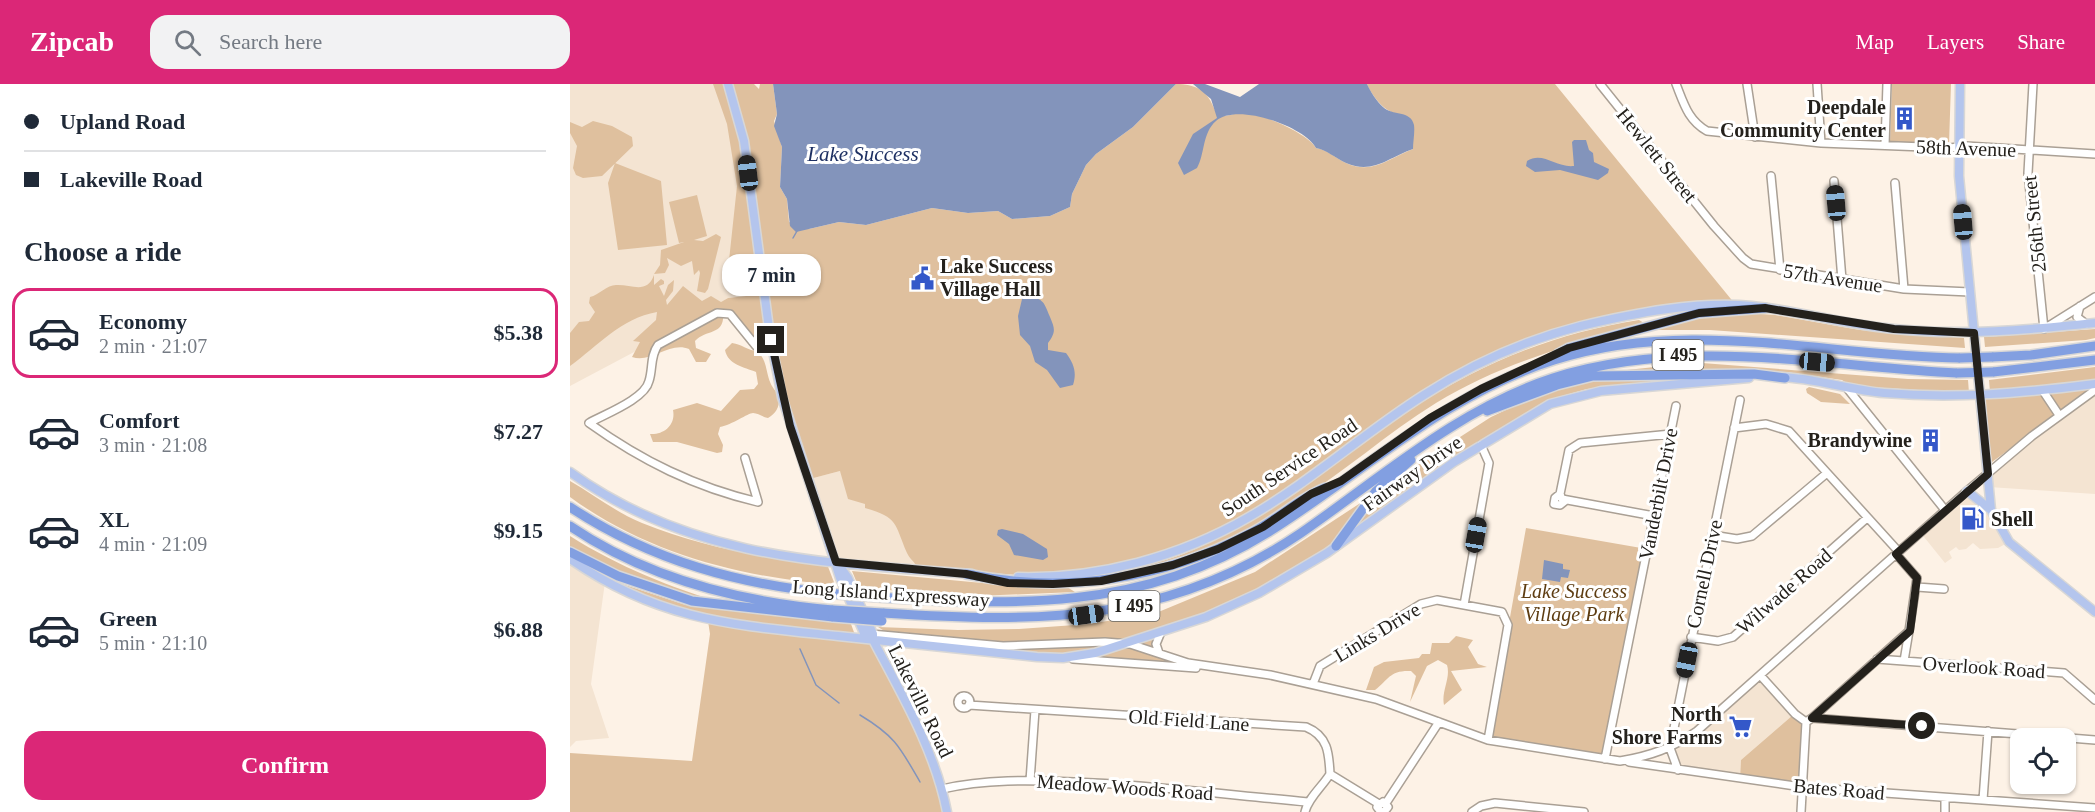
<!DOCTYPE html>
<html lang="en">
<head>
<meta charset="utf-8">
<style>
  body { margin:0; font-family:Georgia,serif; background:#f2f2f3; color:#1f2937; height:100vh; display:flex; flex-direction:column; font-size:22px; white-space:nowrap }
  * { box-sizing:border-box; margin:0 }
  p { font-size:20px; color:#747a83 }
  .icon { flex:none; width:33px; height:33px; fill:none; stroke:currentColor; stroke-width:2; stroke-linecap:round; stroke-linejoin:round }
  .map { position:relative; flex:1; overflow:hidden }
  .sheet { display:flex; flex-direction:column; background:#fff; width:570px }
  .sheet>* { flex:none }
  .top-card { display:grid; align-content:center; height:132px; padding:0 24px; background:#fff }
  .fabs { position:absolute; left:1440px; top:644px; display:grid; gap:12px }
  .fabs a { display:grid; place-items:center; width:66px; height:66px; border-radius:12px; background:#fff; box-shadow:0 2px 4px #0004; font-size:30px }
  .end { position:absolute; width:27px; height:27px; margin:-14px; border:8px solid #24211c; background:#fff; box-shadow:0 0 0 3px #fff }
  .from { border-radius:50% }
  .bubble { position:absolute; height:42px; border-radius:18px; background:#fff; box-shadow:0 2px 4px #0004; font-size:20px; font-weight:600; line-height:42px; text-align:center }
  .car { position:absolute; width:18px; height:36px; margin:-18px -9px; border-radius:8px; box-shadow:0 0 4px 2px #0007; background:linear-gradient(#222 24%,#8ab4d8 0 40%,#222 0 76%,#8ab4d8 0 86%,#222 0) }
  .top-card b { display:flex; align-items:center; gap:21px; height:57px; font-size:22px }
  .top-card b+b { border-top:2px solid #e0e1e3 }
  .top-card i { width:15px; height:15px; background:#1f2937 }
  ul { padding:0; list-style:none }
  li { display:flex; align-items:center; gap:18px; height:90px; margin:0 12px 9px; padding:0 12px; border:3px solid transparent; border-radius:18px }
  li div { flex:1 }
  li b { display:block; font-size:22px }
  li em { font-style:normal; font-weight:600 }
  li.selected { border-color:#db2777 }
  li>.icon { width:54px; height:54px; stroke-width:1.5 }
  h2 { padding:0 24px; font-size:27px; line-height:72px }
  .cta { display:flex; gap:12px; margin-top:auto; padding:12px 24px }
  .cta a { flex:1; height:69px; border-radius:18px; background:#db2777; color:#fff; font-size:24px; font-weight:600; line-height:69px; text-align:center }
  header { display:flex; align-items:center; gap:36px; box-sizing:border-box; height:84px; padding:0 30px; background:#db2777; color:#fff }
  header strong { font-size:28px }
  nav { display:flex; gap:33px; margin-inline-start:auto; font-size:21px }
  .search { width:420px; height:54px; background:#f2f2f3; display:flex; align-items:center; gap:15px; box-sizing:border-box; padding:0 21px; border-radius:18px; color:#747a83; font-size:22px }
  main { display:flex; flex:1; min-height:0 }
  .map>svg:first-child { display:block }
  .built { fill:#f4e4d2 }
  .green { fill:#dfc09e }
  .water { fill:#8394bb }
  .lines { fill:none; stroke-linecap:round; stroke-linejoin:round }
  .stream { stroke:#8394bb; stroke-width:1.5 }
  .minor-casing { stroke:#aaa095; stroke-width:10 }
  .major-casing { stroke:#d8d7d6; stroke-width:11 }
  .highway-casing { stroke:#d8d7d6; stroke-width:12 }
  .minor { stroke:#fff; stroke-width:7 }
  .major { stroke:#b4c5ed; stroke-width:8 }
  .highway { stroke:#829fe1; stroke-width:9 }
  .highway-bridge-casing { stroke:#d8d7d6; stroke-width:12; stroke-linecap:butt }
  .highway-bridge { stroke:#829fe1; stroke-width:9 }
  .route { stroke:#24211c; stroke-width:8 }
  .labels { text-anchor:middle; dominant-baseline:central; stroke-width:6; stroke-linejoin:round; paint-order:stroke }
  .shield { fill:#fff; stroke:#666460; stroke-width:1.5 }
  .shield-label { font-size:18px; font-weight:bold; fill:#24211c }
  .poi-label { font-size:20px; font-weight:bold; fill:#24211c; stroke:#fff; text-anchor:end }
  .street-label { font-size:20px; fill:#24211c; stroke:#fff }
  .park-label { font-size:20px; font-style:italic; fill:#5e3d12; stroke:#fff }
  .water-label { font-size:21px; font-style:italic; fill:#1e3062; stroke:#fff }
</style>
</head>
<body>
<header>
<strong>Zipcab</strong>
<div class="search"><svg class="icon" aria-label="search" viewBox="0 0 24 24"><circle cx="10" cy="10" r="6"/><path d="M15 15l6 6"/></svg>Search here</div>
<nav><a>Map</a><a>Layers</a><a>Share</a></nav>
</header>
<main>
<section class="sheet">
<div class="top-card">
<b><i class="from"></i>Upland Road</b>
<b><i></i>Lakeville Road</b>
</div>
<h2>Choose a ride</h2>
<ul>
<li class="selected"><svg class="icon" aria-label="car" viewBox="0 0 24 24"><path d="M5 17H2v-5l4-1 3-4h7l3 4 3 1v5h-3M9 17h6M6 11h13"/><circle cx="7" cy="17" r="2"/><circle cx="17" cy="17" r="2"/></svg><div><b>Economy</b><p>2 min · 21:07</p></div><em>$5.38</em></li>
<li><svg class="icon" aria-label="car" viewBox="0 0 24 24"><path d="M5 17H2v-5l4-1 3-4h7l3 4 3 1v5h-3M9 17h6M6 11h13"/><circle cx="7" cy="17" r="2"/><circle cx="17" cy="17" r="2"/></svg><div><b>Comfort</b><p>3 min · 21:08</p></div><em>$7.27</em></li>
<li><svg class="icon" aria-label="car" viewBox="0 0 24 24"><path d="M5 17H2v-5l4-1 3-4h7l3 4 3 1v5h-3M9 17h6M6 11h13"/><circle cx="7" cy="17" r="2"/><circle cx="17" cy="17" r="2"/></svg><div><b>XL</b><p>4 min · 21:09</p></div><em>$9.15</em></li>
<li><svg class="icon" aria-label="car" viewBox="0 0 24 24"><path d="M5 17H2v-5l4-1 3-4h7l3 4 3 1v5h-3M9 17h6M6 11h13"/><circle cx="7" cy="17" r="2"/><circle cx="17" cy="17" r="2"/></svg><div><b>Green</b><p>5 min · 21:10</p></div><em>$6.88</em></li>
</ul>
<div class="cta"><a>Confirm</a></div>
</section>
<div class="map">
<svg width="1525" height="728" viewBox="0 0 1525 728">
  <rect width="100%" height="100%" fill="#fdf2e6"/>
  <!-- built -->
  <path class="built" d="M0 0H157L194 210 158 214 100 249 0 302Z
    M1525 306V410L1419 403 1418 390Z
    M270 387 300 421 334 443 347 484 265 476 236 396Z
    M1397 407 1421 426 1439 458 1428 464 1410 465 1403 459 1396 465 1389 466 1386 463 1379 468 1382 474 1375 479 1350 448Z
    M0 475 35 498 21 600 39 654 6 657 0 663Z
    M1190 592 1223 631 1171 676 1170 694 1109 685 1101 666Z"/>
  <!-- green -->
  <path class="green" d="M143 0H184L189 5 190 0H203L207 30 204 37 212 63 210 103 217 115 219 138 239 145 269 138 296 141 362 124 398 129 428 127 442 135 480 132 500 123 502 110 516 81 526 70 563 43 606 0C646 0 640 29 651 32 658 33 669 27 678 29 695 31 738 50 746 64 758 66 765 74 776 79 803 91 819 74 843 65L841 36C834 30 832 31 824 29 813 26 801 10 797 0H985L1165 220 1011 241 877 296 696 421 659 443 561 479 463 492 347 484C345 477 340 476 337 469 324 439 329 434 295 424V420L278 415 270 387 236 396 201 263 189 262 158 227 153 226C156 253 137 244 125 257L126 264 141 270 136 278H126L119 265C99 257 81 280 62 273L70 258 63 257 86 236 87 228C51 234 28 262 0 282V249L9 238 19 237 25 228 19 219 20 213C29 211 37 201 46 201 61 200 77 211 84 191V201L91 195 94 197V200L89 202 94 212 98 201 104 196 103 207 96 216 97 221 113 202 132 217 141 212 151 218 158 214 194 210 188 189 179 197 160 199 157 195 167 102 157 40Z
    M1322 0H1381L1379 60 1320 58Z
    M23 37 42 42 62 53 63 62 32 92 13 94 6 91 3 84 7 62 0 49V38L12 43Z
    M45 79 91 97 97 161 48 166 38 99Z
    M127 111 137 152 124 156 133 157 146 150 151 153 138 205 135 209 127 207 130 189 129 186 124 191 122 177 111 182 97 174 99 181 95 189 84 190 90 181 91 166 114 158 109 159 99 118Z
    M1176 229 1205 231 1290 246 1394 254 1395 264 1140 246H1083L1130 233Z
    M1069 236 1074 239 1070 242C998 261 930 280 866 319 817 349 774 389 725 418 652 463 598 483 513 495 550 487 588 481 623 466 705 432 770 372 843 324 912 278 987 249 1069 236Z
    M1525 245V254L1516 256 1415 263 1414 253Z
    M162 259C172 260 178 267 188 267 201 283 193 295 209 311 210 322 207 329 198 334 192 333 188 329 183 329 178 329 162 341 150 343L148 350 153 361 152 368 147 369 107 358H83L80 350C94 351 106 341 103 326L127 319 151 327 170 306 184 305 188 300 186 288C174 283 158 281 155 266Z
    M1132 279 1338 295 1398 296 1399 309 1281 302 1272 296 1216 288 1057 286 1112 280 1113 283Z
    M1525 283V296L1420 308 1419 296Z
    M1122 294 1017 305 985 314 945 337 785 444 822 397 921 333 961 314 1008 299 1038 295Z
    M1239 303 1270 310 1280 320 1251 318 1237 309 1236 305Z
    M1517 304 1519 307 1422 378 1414 314Z
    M0 397C23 410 47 429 72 439 132 463 192 474 257 480L265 501C171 493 78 470 0 413Z
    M795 416 772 448 756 466 728 485 651 524 557 555 425 559 316 548 308 543 388 546 449 545 519 540 586 529 685 488Z
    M956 444 1077 465 1035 675 918 656Z
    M0 452C49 483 100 503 155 520 99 515 50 489 0 465Z
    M282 487 455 503H497L505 508 406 512 289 504Z
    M49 499 116 521 281 540 285 551 182 540 102 524 52 504Z
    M138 537 303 556 341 629 377 728H0V669L122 677 140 550Z
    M591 548 587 555 589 569 653 584 433 570V562L555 559Z
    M886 552 903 556 898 563 908 580 917 583 881 587 892 606 874 621C871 607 881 594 877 581L868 576 857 582 840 618 846 592 841 587C820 586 819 595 805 606H796L804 583 814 578 849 574 852 570H860L862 559H879Z
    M1223 631 1234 638 1231 702 1170 694 1171 676Z"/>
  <!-- water -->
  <path class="water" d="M203 0H606L563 43 526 70 516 81 502 110 500 123 480 132 442 135 428 127 398 129 362 124 296 141 269 138 226 148 220 142 217 115 210 103 212 63 204 42 207 30Z
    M623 0H635L670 13 689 0H797C800 7 807 18 813 23 822 32 841 26 844 41 845 48 843 58 843 65 819 73 803 91 776 79 765 74 757 66 746 64 735 43 667 18 646 37 632 49 635 70 627 84L614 91 608 79 623 50 647 34 641 15Z
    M1004 56H1016L1019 66 1023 69 1024 78 1039 85 1038 89 1028 96 990 86 965 88 956 82 957 77C973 67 986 84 1004 82L1002 58Z
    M453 211C474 215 473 216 480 233 485 245 486 248 478 259V266L496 269C504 280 507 288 503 301L490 304 477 286 465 278 460 262 450 251 448 232Z
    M432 445 453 450 477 465 478 473 473 476 444 471 439 460 427 451 428 446Z
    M974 476 993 480V485L1000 486 998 494 991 493 990 498 972 495Z"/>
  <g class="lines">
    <!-- stream -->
    <path class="stream" d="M223 154 227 147
      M230 565 246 601 269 619
      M290 631C325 652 330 663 350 698"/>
    <defs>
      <path id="minor" d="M1030 0 1144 142 1173 174 1181 180 1334 205 1400 208
        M1106 0C1114 20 1118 36 1137 47L1251 59 1380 64 1396 62 1525 70
        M1177 0 1185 53
        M1247 0 1251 59
        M1463 0 1458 89 1474 245 1525 213
        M1315 61 1317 0
        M1201 92 1210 186
        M1264 97 1272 196
        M1325 99 1334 205
        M1510 222 1507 233 1516 240
        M182 257 201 256
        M1277 304 1375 426
        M1473 307 1489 331
        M1164 344 1196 340 1219 347 1329 468
        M175 374 188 418C125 403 72 377 19 339 35 330 75 315 79 297 83 285 80 272 88 261L147 229 160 230 186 262 202 263
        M990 410 985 414 984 420 990 421 995 417
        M1084 432 992 415 990 410 999 366 1010 359 1101 350
        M1142 451 1167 455 1182 452 1257 389
        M1347 503 1374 505
        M894 521 919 379 911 361
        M301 550 433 562 535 558 560 560 618 579 700 591 806 615 918 656 1050 677C1080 672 1103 664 1127 647L1397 407 1462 352 1525 306
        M1121 553 1148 557 1163 553 1297 434
        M589 569 586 560 591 548
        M503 575 626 584
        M1307 575 1494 589 1525 616
        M1334 577 1339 547
        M1190 591 1225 630 1236 638
        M743 600 750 582 851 520 867 516 932 528 938 541 918 656
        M388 618a6 6 0 1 1 12 0a6 6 0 1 1-12 0Z
        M399 621 736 643C758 652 759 669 760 690 752 703 738 714 735 728
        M1242 634 1339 547 1347 494 1326 470
        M1236 638 1242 634 1525 656
        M1035 675 1106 322
        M1059 678 1232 703 1525 724
        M1108 686 1100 664 1170 316
        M760 690 809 720
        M460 697 465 626
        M372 705C415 695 460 696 504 698 582 701 660 711 738 718
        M1413 716 1418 647
        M816 719 869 638
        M811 728 807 723 813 718 818 723 814 728
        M902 728 911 722 925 719 1014 728
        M1231 728 1236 638
        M1375 728V714"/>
      <path id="major" d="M158 0 174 57 200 252 212 313 270 494 294 549 303 556C332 611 365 666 377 728
        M1390 0 1389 92 1421 426 1439 458 1525 528
        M1210 293C1245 294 1279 306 1314 309 1386 315 1454 309 1525 300
        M0 388C122 476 258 479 402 490
        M1397 407 1421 426
        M0 475C89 537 164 541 268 552 334 559 401 566 467 573L493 574 525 569 636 533 689 509 757 469 884 378 980 320 1031 307 1179 294
        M269 481 278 494 303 550V556
        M448 493C528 495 610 473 679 433 740 398 794 349 854 311 902 280 956 256 1011 242 1065 229 1126 217 1182 222 1230 227 1276 241 1324 245 1391 252 1458 246 1525 239"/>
      <path id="highway" d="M988 270 999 264 1129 229 1195 224
        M1422 273 1461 271 1525 262
        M1423 288 1525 276
        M917 327 987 301 1023 292 1184 290 1215 294
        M0 423C82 477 170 501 267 510
        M0 442C78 495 171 518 263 526
        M766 462 806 407 841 376
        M0 468 48 492 122 517 263 533
        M396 490C493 510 592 496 681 449 707 436 728 415 755 404
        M293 512C443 522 572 529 705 444 797 385 877 310 984 276 1118 233 1253 272 1390 274
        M313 529C468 539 597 540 731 449 812 393 888 325 983 294 1116 252 1251 282 1387 289"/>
    </defs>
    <!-- minor casing -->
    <use href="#minor" class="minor-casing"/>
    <!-- major casing -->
    <use href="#major" class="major-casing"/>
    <!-- highway casing -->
    <use href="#highway" class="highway-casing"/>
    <!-- minor -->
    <use href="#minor" class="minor"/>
    <!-- major -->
    <use href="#major" class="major"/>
    <!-- highway -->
    <use href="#highway" class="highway"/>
    <defs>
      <path id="highway-bridge" d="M1390 274 1422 273
        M1387 289 1423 288
        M267 510 293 512
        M263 526 313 529
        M263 533 312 537"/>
    </defs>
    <!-- highway-bridge casing -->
    <use href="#highway-bridge" class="highway-bridge-casing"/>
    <!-- highway-bridge -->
    <use href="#highway-bridge" class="highway-bridge"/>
  </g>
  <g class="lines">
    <!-- route -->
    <path class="route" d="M201 256 220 342 266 478 396 490 438 499 483 500 531 497 603 481 648 465 693 443 741 410 771 397 860 334 911 305 999 264 1129 229 1195 224 1324 245 1404 249 1418 390 1326 470 1347 494 1340 547 1242 634 1352 642"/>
  </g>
  <!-- icons -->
  <defs>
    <symbol id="building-bare" viewBox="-9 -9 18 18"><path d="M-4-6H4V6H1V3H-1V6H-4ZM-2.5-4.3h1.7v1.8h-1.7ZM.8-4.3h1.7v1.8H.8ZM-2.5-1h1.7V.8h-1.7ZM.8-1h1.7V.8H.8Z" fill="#3458c9" stroke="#fff" stroke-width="2.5" paint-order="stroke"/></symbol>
    <symbol id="civic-bare" viewBox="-9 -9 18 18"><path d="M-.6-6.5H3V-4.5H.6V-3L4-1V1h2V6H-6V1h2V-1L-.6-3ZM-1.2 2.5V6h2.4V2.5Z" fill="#3458c9" stroke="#fff" stroke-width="2.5" paint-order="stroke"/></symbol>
    <symbol id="fuel-bare" viewBox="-9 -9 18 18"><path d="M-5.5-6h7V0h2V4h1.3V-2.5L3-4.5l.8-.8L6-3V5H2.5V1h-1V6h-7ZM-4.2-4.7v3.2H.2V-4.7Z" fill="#3458c9" stroke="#fff" stroke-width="2.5" paint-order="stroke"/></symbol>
    <symbol id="supermarket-bare" viewBox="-9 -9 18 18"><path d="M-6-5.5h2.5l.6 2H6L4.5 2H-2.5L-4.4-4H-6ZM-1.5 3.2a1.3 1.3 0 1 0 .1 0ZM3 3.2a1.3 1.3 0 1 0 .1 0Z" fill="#3458c9" stroke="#fff" stroke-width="2.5" paint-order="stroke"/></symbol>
  </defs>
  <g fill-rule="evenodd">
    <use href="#building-bare" x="1318" y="18" width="33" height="33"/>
    <use href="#civic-bare" x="336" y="178" width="33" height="33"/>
    <use href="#building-bare" x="1344" y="340" width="33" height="33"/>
    <use href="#fuel-bare" x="1386" y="418" width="33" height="33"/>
    <use href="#supermarket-bare" x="1154" y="626" width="33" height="33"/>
  </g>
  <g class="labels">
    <!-- shield labels -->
    <g class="shield">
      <rect x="1082.5" y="256" width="51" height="30" rx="4.5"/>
      <rect x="538.5" y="507" width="51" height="30" rx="4.5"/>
    </g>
    <g class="shield-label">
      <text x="1108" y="271">I 495</text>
      <text x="564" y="522">I 495</text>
    </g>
    <!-- poi labels -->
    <g class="poi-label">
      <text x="1316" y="23">Deepdale<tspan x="1316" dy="23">Community Center</tspan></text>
      <text x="370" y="182" text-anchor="start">Lake Success<tspan x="370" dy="23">Village Hall</tspan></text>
      <text x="1342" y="356">Brandywine</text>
      <text x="1421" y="435" text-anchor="start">Shell</text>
      <text x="1152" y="630">North<tspan x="1152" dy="23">Shore Farms</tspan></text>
    </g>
    <!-- street labels -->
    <g class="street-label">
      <text transform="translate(1396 64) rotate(2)">58th Avenue</text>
      <text transform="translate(1087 71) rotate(51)">Hewlett Street</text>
      <text transform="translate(1464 140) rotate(-96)">256th Street</text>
      <text transform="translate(1263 194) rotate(9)">57th Avenue</text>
      <text transform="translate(719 383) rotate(-34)">South Service Road</text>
      <text transform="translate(842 389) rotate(-35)">Fairway Drive</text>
      <text transform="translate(1088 410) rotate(-79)">Vanderbilt Drive</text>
      <text transform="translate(1134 490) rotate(-78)">Cornell Drive</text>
      <text transform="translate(1214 507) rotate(-41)">Wilwade Road</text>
      <text transform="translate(321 509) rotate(4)">Long Island Expressway</text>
      <text transform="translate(807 548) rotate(-31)">Links Drive</text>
      <text transform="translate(1414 583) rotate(4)">Overlook Road</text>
      <text transform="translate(351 617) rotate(64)">Lakeville Road</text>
      <text transform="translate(619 636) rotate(4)">Old Field Lane</text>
      <text transform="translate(555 703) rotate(4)">Meadow Woods Road</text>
      <text transform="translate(1269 705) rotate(5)">Bates Road</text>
    </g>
    <!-- park labels -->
    <g class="park-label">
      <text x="1004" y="507">Lake Success<tspan x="1004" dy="23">Village Park</tspan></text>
    </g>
    <!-- water labels -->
    <g class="water-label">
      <text x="293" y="70">Lake Success</text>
    </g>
  </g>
</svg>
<div class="fabs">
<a><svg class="icon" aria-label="locate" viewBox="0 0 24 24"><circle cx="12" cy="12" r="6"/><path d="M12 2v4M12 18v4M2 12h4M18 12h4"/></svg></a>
</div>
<i class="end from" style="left:1352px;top:642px"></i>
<i class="end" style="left:201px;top:256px"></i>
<div class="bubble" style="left:152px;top:170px;width:99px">7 min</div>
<i class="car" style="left:178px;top:89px;rotate:353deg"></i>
<i class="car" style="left:1266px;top:119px;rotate:355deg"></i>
<i class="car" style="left:1393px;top:138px;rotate:355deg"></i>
<i class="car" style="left:1247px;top:278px;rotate:95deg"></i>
<i class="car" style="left:906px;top:451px;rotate:10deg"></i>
<i class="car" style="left:516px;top:531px;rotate:82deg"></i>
<i class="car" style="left:1117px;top:576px;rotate:191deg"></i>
</div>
</main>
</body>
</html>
